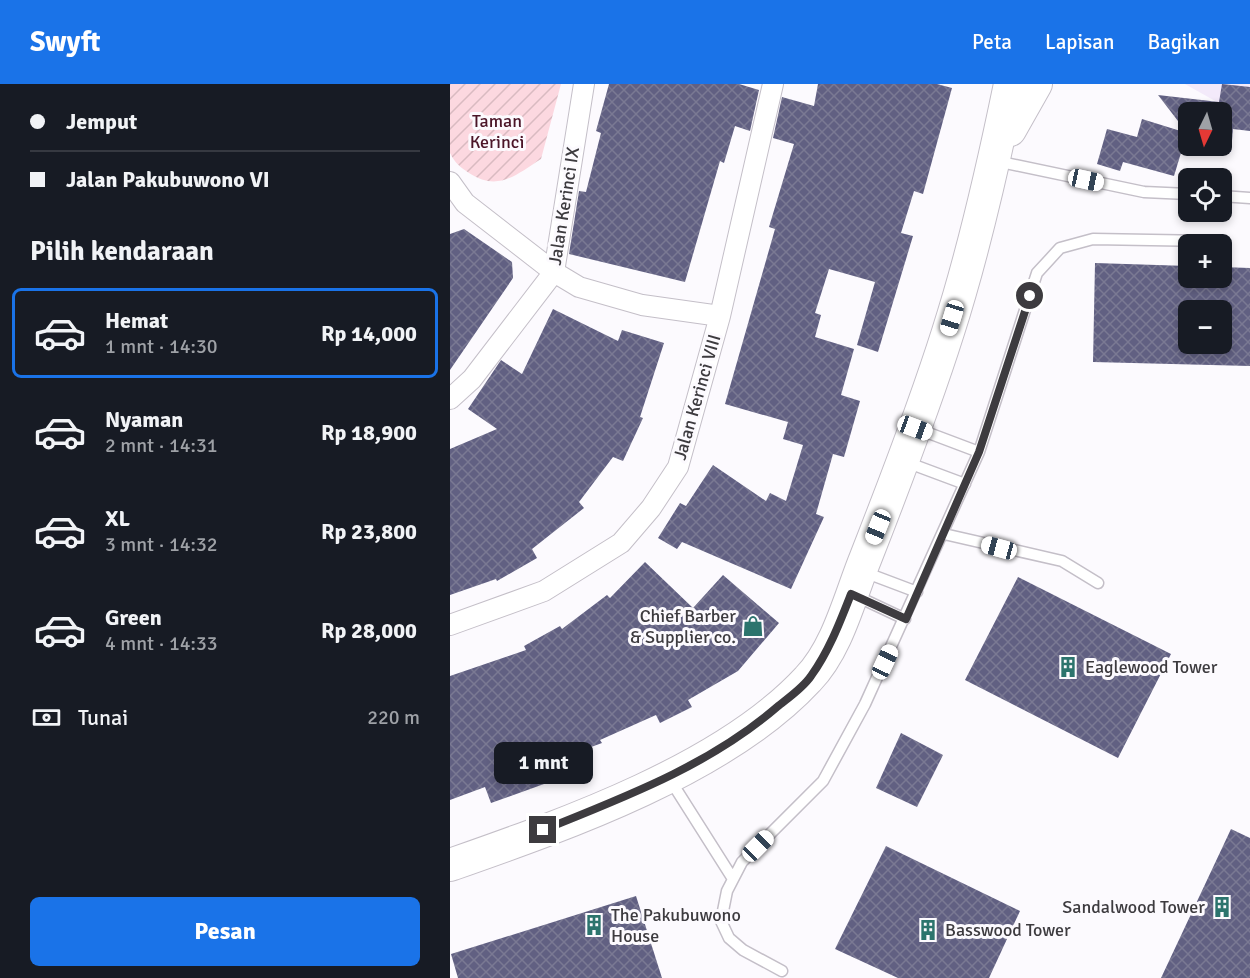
<!DOCTYPE html>
<html lang="id">
<head>
<meta charset="utf-8">
<style>
  body { margin:0; font-family:Signika,sans-serif; background:#20242c; color:#f1f3f6; height:100vh; display:flex; flex-direction:column; font-size:22px; white-space:nowrap }
  * { box-sizing:border-box; margin:0 }
  p { font-size:20px; color:#9ea1a6 }
  .icon { flex:none; width:33px; height:33px; fill:none; stroke:currentColor; stroke-width:2; stroke-linecap:round; stroke-linejoin:round }
  .map { position:relative; flex:1; overflow:hidden }
  .drawer { display:flex; flex-direction:column; background:#171b24; width:450px }
  .drawer>* { flex:none }
  .top-card { display:grid; align-content:center; height:132px; padding:0 30px; background:#171b24 }
  .needle { width:39px; rotate:185deg }
  .fabs { position:absolute; left:728px; top:18px; display:grid; gap:12px }
  .fabs a { display:grid; place-items:center; width:54px; height:54px; border-radius:9px; background:#171b24; box-shadow:0 3px 9px #0003; font-size:30px }
  .end { position:absolute; width:27px; height:27px; margin:-14px; border:8px solid #3d3b3f; background:#fff; box-shadow:0 0 0 3px #fff }
  .from { border-radius:50% }
  .bubble { position:absolute; height:42px; border-radius:9px; background:#171b24; box-shadow:0 3px 9px #0003; font-size:20px; font-weight:700; line-height:42px; text-align:center }
  .car { position:absolute; width:18px; height:36px; margin:-18px -9px; border-radius:8px; box-shadow:0 0 4px 2px #0007; background:linear-gradient(#fff 24%,#345 0 40%,#fff 0 76%,#345 0 86%,#fff 0) }
  .top-card b { display:flex; align-items:center; gap:21px; height:57px; font-size:22px }
  .top-card b+b { border-top:2px solid #363941 }
  .top-card i { width:15px; height:15px; background:#f1f3f6 }
  ul { padding:0; list-style:none }
  li { display:flex; align-items:center; gap:18px; height:90px; margin:0 12px 9px; padding:0 18px; border:3px solid transparent; border-radius:9px }
  li div { flex:1 }
  li b { display:block; font-size:22px }
  li em { font-style:normal; font-weight:700 }
  li.on { border-color:#1a73e8 }
  li>.icon { width:54px; height:54px; stroke-width:1.5 }
  h2 { padding:0 30px; font-size:27px; line-height:72px }
  .pay { display:flex; align-items:center; gap:15px; height:66px; padding:0 30px; font-size:22px }
  .pay p { margin-inline-start:auto }
  .primary-button { display:flex; gap:12px; margin-top:auto; padding:12px 30px }
  .primary-button a { flex:1; height:69px; border-radius:9px; background:#1a73e8; color:#fff; font-size:24px; font-weight:700; line-height:69px; text-align:center }
  header { display:flex; align-items:center; gap:36px; box-sizing:border-box; height:84px; padding:0 30px; background:#1a73e8; color:#fff }
  header strong { font-size:28px }
  nav { display:flex; gap:33px; margin-inline-start:auto; font-size:21px }
  main { display:flex; flex:1; min-height:0 }
  .map>svg:first-child { display:block }
  .built { fill:#f3eafa }
  .garden { fill:url(#garden-furrows) }
  .building { fill:url(#building-cross-hatch); fill-rule:evenodd }
  .lines { fill:none; stroke-linecap:round; stroke-linejoin:round }
  .lane-casing { stroke:#c4bfc8; stroke-width:13 }
  .street-casing { stroke:#c4bfc8; stroke-width:22 }
  .primary-casing { stroke:#c4bfc8; stroke-width:34 }
  .lane { stroke:#fff; stroke-width:10 }
  .street { stroke:#fff; stroke-width:20 }
  .primary { stroke:#fff; stroke-width:32 }
  .route { stroke:#3d3b3f; stroke-width:8 }
  .labels { text-anchor:middle; dominant-baseline:central; stroke-width:6; stroke-linejoin:round; paint-order:stroke }
  .park-label { font-size:18px; fill:#4b1528; stroke:#fcfafe }
  .street-label { font-size:18px; fill:#3d3b3f; stroke:#fcfafe }
  .poi-label { font-size:18px; fill:#3d3b3f; stroke:#fcfafe; text-anchor:start }
</style>
</head>
<body>
<header>
<strong>Swyft</strong>
<nav><a>Peta</a><a>Lapisan</a><a>Bagikan</a></nav>
</header>
<main>
<section class="drawer">
<div class="top-card">
<b><i class="from"></i>Jemput</b>
<b><i></i>Jalan Pakubuwono VI</b>
</div>
<h2>Pilih kendaraan</h2>
<ul>
<li class="on"><svg class="icon" aria-label="car" viewBox="0 0 24 24"><path d="M5 17H2v-5l4-1 3-4h7l3 4 3 1v5h-3M9 17h6M6 11h13"/><circle cx="7" cy="17" r="2"/><circle cx="17" cy="17" r="2"/></svg><div><b>Hemat</b><p>1 mnt · 14:30</p></div><em>Rp 14,000</em></li>
<li><svg class="icon" aria-label="car" viewBox="0 0 24 24"><path d="M5 17H2v-5l4-1 3-4h7l3 4 3 1v5h-3M9 17h6M6 11h13"/><circle cx="7" cy="17" r="2"/><circle cx="17" cy="17" r="2"/></svg><div><b>Nyaman</b><p>2 mnt · 14:31</p></div><em>Rp 18,900</em></li>
<li><svg class="icon" aria-label="car" viewBox="0 0 24 24"><path d="M5 17H2v-5l4-1 3-4h7l3 4 3 1v5h-3M9 17h6M6 11h13"/><circle cx="7" cy="17" r="2"/><circle cx="17" cy="17" r="2"/></svg><div><b>XL</b><p>3 mnt · 14:32</p></div><em>Rp 23,800</em></li>
<li><svg class="icon" aria-label="car" viewBox="0 0 24 24"><path d="M5 17H2v-5l4-1 3-4h7l3 4 3 1v5h-3M9 17h6M6 11h13"/><circle cx="7" cy="17" r="2"/><circle cx="17" cy="17" r="2"/></svg><div><b>Green</b><p>4 mnt · 14:33</p></div><em>Rp 28,000</em></li>
</ul>
<div class="pay"><svg class="icon" aria-label="cash" viewBox="0 0 24 24"><path d="M3 7h18v10H3z"/><circle cx="12" cy="12" r="2"/></svg>Tunai<p>220 m</p></div>
<div class="primary-button"><a>Pesan</a></div>
</section>
<div class="map">
<svg width="800" height="894" viewBox="0 0 800 894">
  <defs>
    <pattern id="garden-furrows" width="10" height="10" patternUnits="userSpaceOnUse" patternTransform="scale(1.5)"><rect width="10" height="10" fill="#fcd8e0"/><path d="M-1 1l2-2M0 10L10 0M9 11l2-2" fill="none" stroke="#d9bac1"/></pattern>
    <pattern id="building-cross-hatch" width="8" height="8" patternUnits="userSpaceOnUse" patternTransform="scale(1.5)"><rect width="8" height="8" fill="#616082"/><path d="M0 0l8 8M0 8l8-8" fill="none" stroke="#7a7993"/></pattern>
  </defs>
  <rect width="100%" height="100%" fill="#fcfafe"/>
  <!-- built -->
  <path class="built" d="M735 0H800V22L767 18Z"/>
  <!-- garden -->
  <path class="garden" d="M0 0H111L91 75C66 91 48 108 19 89 10 83 5 79 0 69Z"/>
  <!-- building -->
  <path class="building" d="M159 0H289L309 6 300 47 285 42 274 79 270 77 235 198 119 170 129 107 136 108 151 49 146 47Z
    M368 0H487L502 4 473 110 464 107 451 149 463 152 428 268 407 261 425 198 379 185 365 229 371 231 365 253 404 265 391 311 410 317 394 373 383 370 366 430 374 433 341 505 232 458 227 465 208 454 230 419 236 422 263 381 316 417 320 409 336 417 353 361 333 355 338 338 275 320 325 145 319 143 344 60 323 54 332 13 364 22Z
    M772 0 800 3V47L783 45 781 68 750 65 747 62H771V28H738V50L708 11 769 18Z
    M692 35 737 49 724 92 673 78 670 87 647 80 657 45 687 53Z
    M14 145 62 178 63 194 0 286V150Z
    M645 179 738 182V194H771V183L800 184V282L643 278ZM738 226H771V260H738Z
    M103 225 168 257 172 246 214 259 190 333 193 334 173 377 163 373 129 418 134 424 82 465 87 474 47 497 46 495 0 511V365L47 345 18 325 51 276 72 290Z
    M195 478 243 524 273 491 329 539 288 587 238 616 242 623 210 639 206 631 150 656 152 659 87 683 94 700 41 719 35 703 0 716V592L76 566 74 562 110 542 112 545 157 511 160 514Z
    M568 493 721 570 668 674 515 596Z
    M451 649 493 671 467 723 426 704Z
    M781 745 800 754V894H711Z
    M436 762 570 827 539 894H448L385 865Z
    M186 812 212 894H8L1 870Z"/>
  <g class="lines">
    <defs>
      <path id="lane" d="M546 77 694 108 738 110
        M771 112 800 114
        M468 345 529 368
        M456 378 515 400
        M494 450 612 477 648 499
        M414 488 467 508
        M404 511 455 535
        M219 694 283 795
        M332 887 293 866 279 854 271 837 277 807 292 778 373 697 415 620 529 368 587 189 610 164 643 155 759 157"/>
      <path id="street" d="M0 98 15 119 104 188 129 203 192 221 270 232
        M0 315 22 295 104 188 134 0
        M0 541 94 507 171 459 201 424 228 383 270 232 323 0"/>
      <path id="primary" d="M560 46 586 0
        M0 781C114 741 275 685 358 595 388 564 400 512 416 473 445 399 474 324 498 248 524 167 543 83 560 0"/>
    </defs>
    <!-- lane casing -->
    <use href="#lane" class="lane-casing"/>
    <!-- street casing -->
    <use href="#street" class="street-casing"/>
    <!-- primary casing -->
    <use href="#primary" class="primary-casing"/>
    <!-- lane -->
    <use href="#lane" class="lane"/>
    <!-- street -->
    <use href="#street" class="street"/>
    <!-- primary -->
    <use href="#primary" class="primary"/>
  </g>
  <g class="lines">
    <!-- route -->
    <path class="route" d="M93 746C175 713 260 681 327 623 338 614 353 604 361 592 379 567 390 538 401 510L456 535 529 368 580 212"/>
  </g>
  <!-- icons -->
  <defs>
    <symbol id="shop-bare" viewBox="-9 -9 18 18"><path d="M-5-2.5h2.3a2.7 3.5 0 0 1 5.4 0H5L5.5 6h-11ZM-1.5-2.5h3a1.5 2.3 0 0 0-3 0Z" fill="#2c746d" stroke="#fcfafe" stroke-width="2.5" paint-order="stroke"/></symbol>
    <symbol id="building-bare" viewBox="-9 -9 18 18"><path d="M-4-6H4V6H1V3H-1V6H-4ZM-2.5-4.3h1.7v1.8h-1.7ZM.8-4.3h1.7v1.8H.8ZM-2.5-1h1.7V.8h-1.7ZM.8-1h1.7V.8H.8Z" fill="#2c746d" stroke="#fcfafe" stroke-width="2.5" paint-order="stroke"/></symbol>
  </defs>
  <g fill-rule="evenodd">
    <use href="#shop-bare" x="288" y="527" width="30" height="30"/>
    <use href="#building-bare" x="603" y="568" width="30" height="30"/>
    <use href="#building-bare" x="757" y="808" width="30" height="30"/>
    <use href="#building-bare" x="129" y="826" width="30" height="30"/>
    <use href="#building-bare" x="463" y="831" width="30" height="30"/>
  </g>
  <g class="labels">
    <!-- park labels -->
    <g class="park-label">
      <text x="47" y="37">Taman<tspan x="47" dy="21">Kerinci</tspan></text>
    </g>
    <!-- street labels -->
    <g class="street-label">
      <text transform="translate(114 122) rotate(-81)">Jalan Kerinci IX</text>
      <text transform="translate(247 313) rotate(-74)">Jalan Kerinci VIII</text>
    </g>
    <!-- poi labels -->
    <g class="poi-label">
      <text x="286" y="532" text-anchor="end">Chief Barber<tspan x="286" dy="21">&amp; Supplier co.</tspan></text>
      <text x="635" y="583">Eaglewood Tower</text>
      <text x="755" y="823" text-anchor="end">Sandalwood Tower</text>
      <text x="161" y="831">The Pakubuwono<tspan x="161" dy="21">House</tspan></text>
      <text x="495" y="846">Basswood Tower</text>
    </g>
  </g>
</svg>
<div class="fabs">
<a><svg class="needle" viewBox="-14 -14 28 28"><path d="M0-13l5 13h-10z" fill="#e53935"/><path d="M0 13l5-13h-10z" fill="#9ea1a6"/></svg></a>
<a><svg class="icon" aria-label="locate" viewBox="0 0 24 24"><circle cx="12" cy="12" r="6"/><path d="M12 2v4M12 18v4M2 12h4M18 12h4"/></svg></a>
<a>+</a>
<a>−</a>
</div>
<i class="end from" style="left:580px;top:212px"></i>
<i class="end" style="left:93px;top:746px"></i>
<div class="bubble" style="left:44px;top:658px;width:99px">1 mnt</div>
<i class="car" style="left:636px;top:96px;rotate:102deg"></i>
<i class="car" style="left:502px;top:234px;rotate:197deg"></i>
<i class="car" style="left:465px;top:344px;rotate:110deg"></i>
<i class="car" style="left:428px;top:443px;rotate:202deg"></i>
<i class="car" style="left:549px;top:464px;rotate:285deg"></i>
<i class="car" style="left:435px;top:578px;rotate:25deg"></i>
<i class="car" style="left:308px;top:762px;rotate:45deg"></i>
</div>
</main>
</body>
</html>
